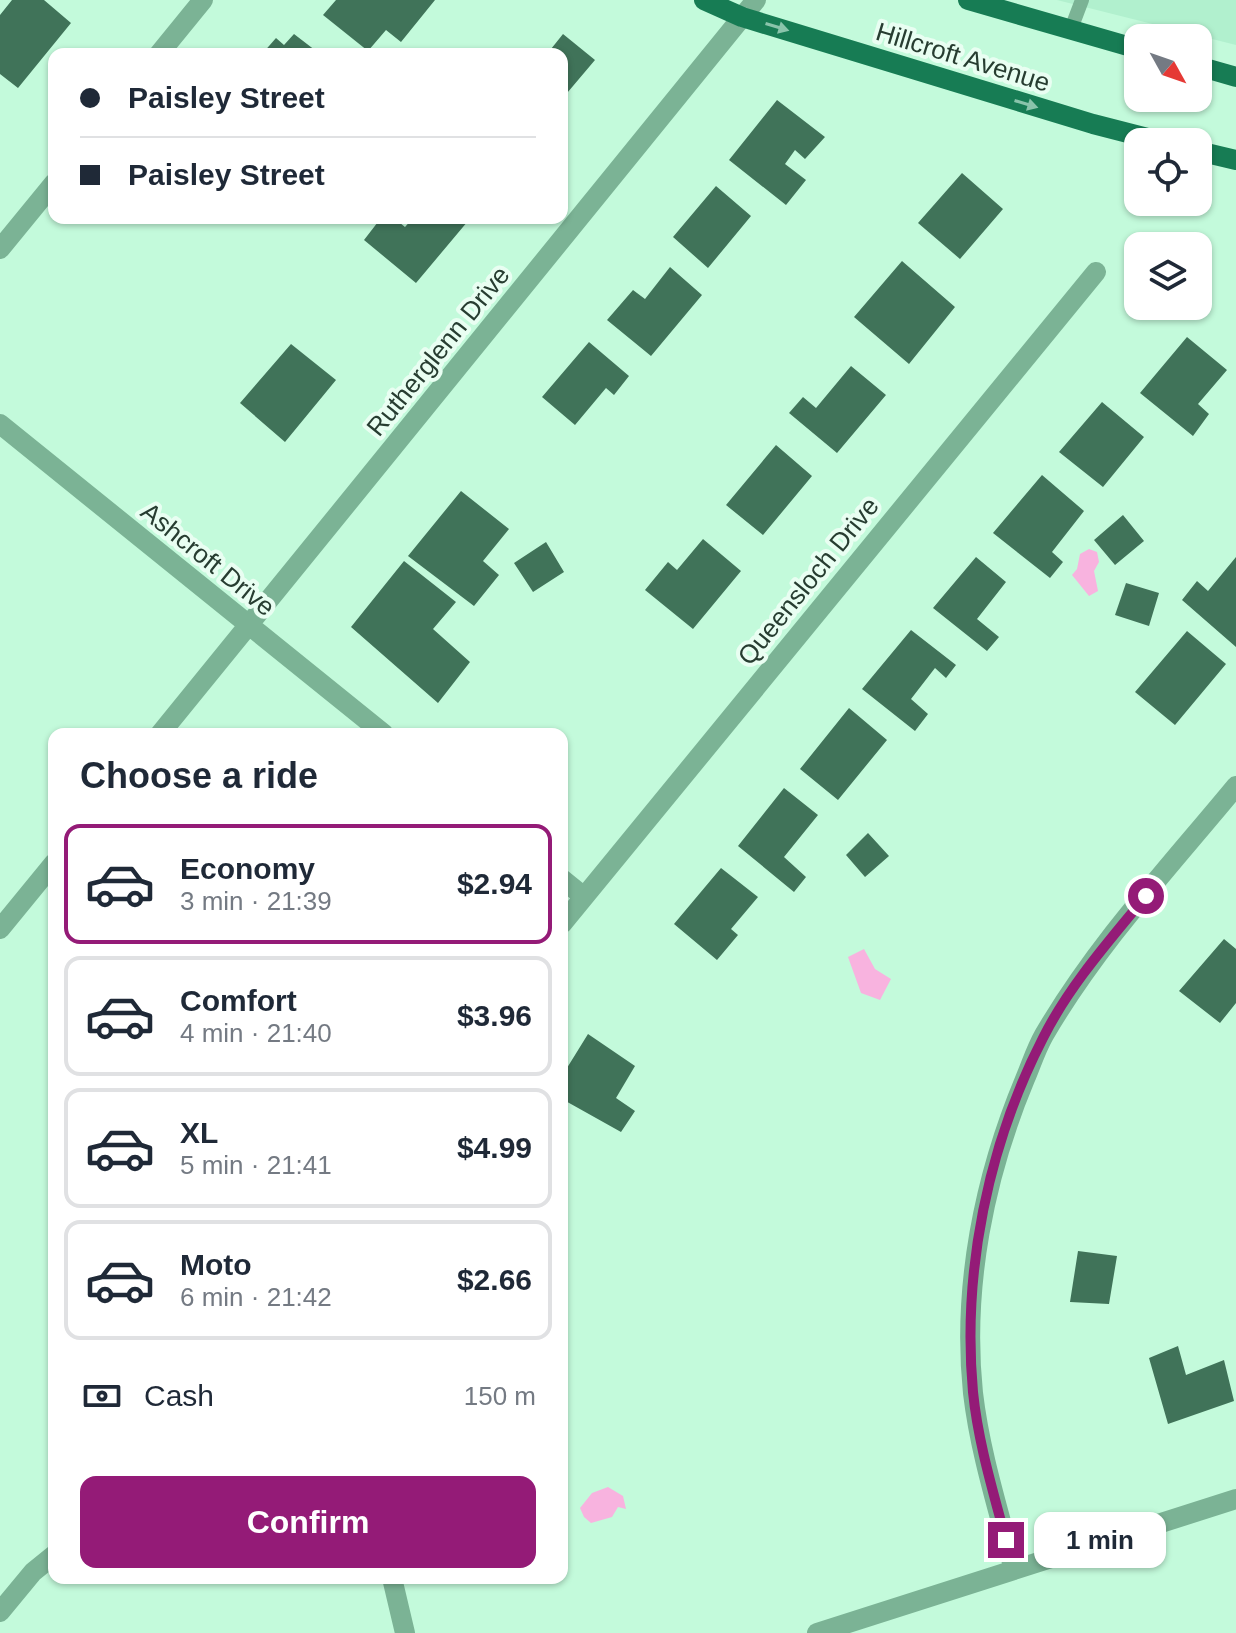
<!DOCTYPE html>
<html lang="en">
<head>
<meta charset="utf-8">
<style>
  body { margin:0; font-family:Arial,sans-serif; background:#f2f2f3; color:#1f2937; height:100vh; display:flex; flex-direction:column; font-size:30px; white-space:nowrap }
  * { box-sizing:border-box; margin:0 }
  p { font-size:26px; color:#747a83 }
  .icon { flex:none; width:44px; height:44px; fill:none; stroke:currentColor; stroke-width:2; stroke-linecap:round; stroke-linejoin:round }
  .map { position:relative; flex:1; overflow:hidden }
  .sheet { position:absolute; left:48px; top:728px; width:520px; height:856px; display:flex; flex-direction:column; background:#fff; border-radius:16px; box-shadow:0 2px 6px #0004 }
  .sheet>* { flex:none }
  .hud { position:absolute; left:48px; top:48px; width:520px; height:176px; border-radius:16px; box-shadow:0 2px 6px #0004; display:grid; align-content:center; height:176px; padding:0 32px; background:#fff }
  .needle { width:52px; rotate:130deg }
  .controls { position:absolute; left:1124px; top:24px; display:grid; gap:16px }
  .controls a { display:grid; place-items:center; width:88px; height:88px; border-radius:16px; background:#fff; box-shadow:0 2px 6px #0004; font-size:40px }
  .end { position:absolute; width:36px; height:36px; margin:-18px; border:10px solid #941b77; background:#fff; box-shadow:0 0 0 4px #fff }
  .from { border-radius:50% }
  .bubble { position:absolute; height:56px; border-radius:16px; background:#fff; box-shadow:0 2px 6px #0004; font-size:26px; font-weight:800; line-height:56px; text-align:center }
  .hud b { display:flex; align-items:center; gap:28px; height:76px; font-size:30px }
  .hud b+b { border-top:2px solid #e0e1e3 }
  .hud i { width:20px; height:20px; background:#1f2937 }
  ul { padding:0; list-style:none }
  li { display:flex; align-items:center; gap:24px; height:120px; margin:0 16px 12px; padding:0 16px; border:4px solid #e0e1e3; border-radius:16px }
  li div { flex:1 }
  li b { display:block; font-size:30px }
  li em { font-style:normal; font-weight:800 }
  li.current { border-color:#941b77 }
  li>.icon { width:72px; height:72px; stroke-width:1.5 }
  h2 { padding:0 32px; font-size:36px; line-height:96px }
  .pay { display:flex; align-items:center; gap:20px; height:88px; padding:0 32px; font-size:30px }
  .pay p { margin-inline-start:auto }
  .primary-button { display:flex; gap:16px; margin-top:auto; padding:16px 32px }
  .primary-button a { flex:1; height:92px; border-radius:16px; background:#941b77; color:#fff; font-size:32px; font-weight:800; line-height:92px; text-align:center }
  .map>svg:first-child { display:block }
  .built { fill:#b1f0ce }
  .water { fill:#f8b3df }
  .building { fill:#407359 }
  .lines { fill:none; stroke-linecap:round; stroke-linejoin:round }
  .lane { stroke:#7bb395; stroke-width:14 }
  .street { stroke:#7bb395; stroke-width:20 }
  .primary { stroke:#177c54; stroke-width:20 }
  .oneway { fill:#8ac4ab }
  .route { stroke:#941b77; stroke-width:10 }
  .labels { text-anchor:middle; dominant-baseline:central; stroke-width:8; stroke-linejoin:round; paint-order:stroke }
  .street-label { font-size:26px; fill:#273d31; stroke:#e9fef2 }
</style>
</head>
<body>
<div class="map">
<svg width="1236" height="1633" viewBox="0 0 1236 1633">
  <rect width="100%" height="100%" fill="#c3fadb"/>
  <!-- built -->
  <path class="built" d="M1057 0H1236V45Z"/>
  <!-- water -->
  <path class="water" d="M1089 549 1097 552 1099 562 1094 571 1098 591 1089 596 1072 575 1077 569 1080 554Z
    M864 949 875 969 891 979 880 1000 861 993 848 957Z
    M608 1487 623 1496 626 1509 618 1507 612 1517 591 1523 584 1517 580 1508 592 1493Z"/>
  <!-- building -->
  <path class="building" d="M12 0H44L71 23 18 88 0 74V15Z
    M336 0H435L401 42 386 30 368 51 323 15Z
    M294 34 320 54H262L276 38 284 45Z
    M563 34 595 60 562 99V54H547Z
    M777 100 825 137 805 159 795 150 785 164 806 180 786 205 729 160Z
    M962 173 1003 209 960 259 918 223Z
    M716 186 751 216 708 268 673 237Z
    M381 218H394L405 227 413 218H465L468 221 416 283 364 240Z
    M902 261 955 307 909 364 854 317Z
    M670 267 702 295 651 356 607 320 633 290 645 299Z
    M1187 337 1227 370 1198 404 1209 414 1193 436 1140 393Z
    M589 342 629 376 614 395 606 388 575 425 542 397Z
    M291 344 336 380 285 442 240 403Z
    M851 366 886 395 837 453 789 413 803 397 816 408Z
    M1102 402 1144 437 1103 487 1059 452Z
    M776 445 812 476 763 535 726 505Z
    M1042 475 1084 511 1052 552 1063 562 1050 578 993 533Z
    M461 491 509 529 483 561 499 575 474 606 408 556Z
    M1123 515 1144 541 1115 565 1094 540Z
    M703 539 741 571 693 629 645 590 668 562 677 570Z
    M546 542 564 572 533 592 514 563Z
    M976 557 1006 582 977 619 999 637 987 651 933 608Z
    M1236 557V647L1182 600 1197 581 1208 591Z
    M404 561 456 602 433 629 470 662 438 703 351 627Z
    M1126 583 1159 593 1149 626 1115 615Z
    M911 630 956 665 946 678 935 668 911 699 928 714 915 731 862 689Z
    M1187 631 1226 664 1175 725 1135 692Z
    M849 708 887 740 838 800 800 769Z
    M784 788 818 815 784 857 806 877 794 892 738 846Z
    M868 833 889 856 865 877 846 855Z
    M721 868 758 897 731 929 738 935 717 960 674 924Z
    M1224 939 1236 949V1003L1220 1023 1179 991Z
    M588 1034 635 1066 616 1098 635 1111 621 1132 562 1099V1076Z
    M1078 1251 1117 1256 1109 1304 1070 1302Z
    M1178 1346 1186 1375 1224 1360 1234 1401 1168 1424 1149 1358Z"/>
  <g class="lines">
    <!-- lane -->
    <path class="lane" d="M1071 29 1082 0"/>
    <!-- street -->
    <path class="street" d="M159 54 203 0
      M0 249 54 183
      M0 424 384 734
      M160 734 756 0
      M562 879 583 896
      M562 924 1096 272
      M0 929 54 863
      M1014 1570C999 1512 980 1453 973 1393 962 1287 984 1177 1025 1079 1031 1065 1036 1049 1044 1035 1097 944 1170 866 1236 786
      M392 1578 405 1633
      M0 1612 33 1572 54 1555
      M817 1633 1236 1499"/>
    <!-- primary -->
    <path class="primary" d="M704 0 742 17 1093 124 1163 142
      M968 0 1138 49
      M1198 66 1236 77
      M1198 151 1236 160"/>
  </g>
  <!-- one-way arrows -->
  <defs><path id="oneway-solid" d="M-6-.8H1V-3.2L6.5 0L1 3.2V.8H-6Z" transform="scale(2)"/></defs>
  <g class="oneway">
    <use href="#oneway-solid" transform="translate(777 27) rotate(17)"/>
    <use href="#oneway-solid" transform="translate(1026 104) rotate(17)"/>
  </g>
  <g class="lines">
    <!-- route -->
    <path class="route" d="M1006 1540C993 1491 978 1442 973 1392 962 1272 988 1145 1043 1038 1069 986 1109 941 1146 896"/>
  </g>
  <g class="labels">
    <!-- street labels -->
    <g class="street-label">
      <text transform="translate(963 57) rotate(17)">Hillcroft Avenue</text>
      <text transform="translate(438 351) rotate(-51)">Rutherglenn Drive</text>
      <text transform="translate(208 559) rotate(39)">Ashcroft Drive</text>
      <text transform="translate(808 581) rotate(-51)">Queensloch Drive</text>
    </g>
  </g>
</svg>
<div class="controls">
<a><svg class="needle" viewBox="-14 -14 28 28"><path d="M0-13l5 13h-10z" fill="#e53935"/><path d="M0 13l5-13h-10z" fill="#747a83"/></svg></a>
<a><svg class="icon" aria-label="locate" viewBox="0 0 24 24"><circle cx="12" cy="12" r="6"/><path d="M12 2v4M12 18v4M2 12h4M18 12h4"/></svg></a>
<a><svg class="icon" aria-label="layers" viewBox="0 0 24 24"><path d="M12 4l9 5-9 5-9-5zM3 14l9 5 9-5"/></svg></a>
</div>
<i class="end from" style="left:1146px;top:896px"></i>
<i class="end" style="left:1006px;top:1540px"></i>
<div class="bubble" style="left:1034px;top:1512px;width:132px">1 min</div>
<div class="hud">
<b><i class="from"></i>Paisley Street</b>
<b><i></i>Paisley Street</b>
</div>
<section class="sheet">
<h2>Choose a ride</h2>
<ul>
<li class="current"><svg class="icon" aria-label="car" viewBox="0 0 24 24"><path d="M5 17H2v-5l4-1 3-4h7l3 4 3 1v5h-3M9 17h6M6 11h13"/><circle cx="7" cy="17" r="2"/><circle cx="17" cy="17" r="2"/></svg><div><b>Economy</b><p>3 min · 21:39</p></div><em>$2.94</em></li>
<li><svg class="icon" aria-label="car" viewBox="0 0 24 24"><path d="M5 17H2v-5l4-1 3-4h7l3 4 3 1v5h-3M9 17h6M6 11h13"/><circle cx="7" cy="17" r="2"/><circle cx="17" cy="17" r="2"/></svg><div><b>Comfort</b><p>4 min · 21:40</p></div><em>$3.96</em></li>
<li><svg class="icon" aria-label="car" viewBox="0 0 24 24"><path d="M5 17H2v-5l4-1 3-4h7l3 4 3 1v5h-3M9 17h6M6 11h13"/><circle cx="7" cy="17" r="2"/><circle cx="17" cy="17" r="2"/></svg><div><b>XL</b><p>5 min · 21:41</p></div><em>$4.99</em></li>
<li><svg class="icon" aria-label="car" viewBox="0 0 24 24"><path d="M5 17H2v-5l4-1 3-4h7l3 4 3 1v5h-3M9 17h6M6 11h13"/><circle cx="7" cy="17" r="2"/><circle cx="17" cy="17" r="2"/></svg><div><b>Moto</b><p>6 min · 21:42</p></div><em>$2.66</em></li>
</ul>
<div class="pay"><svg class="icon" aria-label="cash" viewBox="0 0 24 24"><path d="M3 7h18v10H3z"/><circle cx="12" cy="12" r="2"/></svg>Cash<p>150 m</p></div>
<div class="primary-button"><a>Confirm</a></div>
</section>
</div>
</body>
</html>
